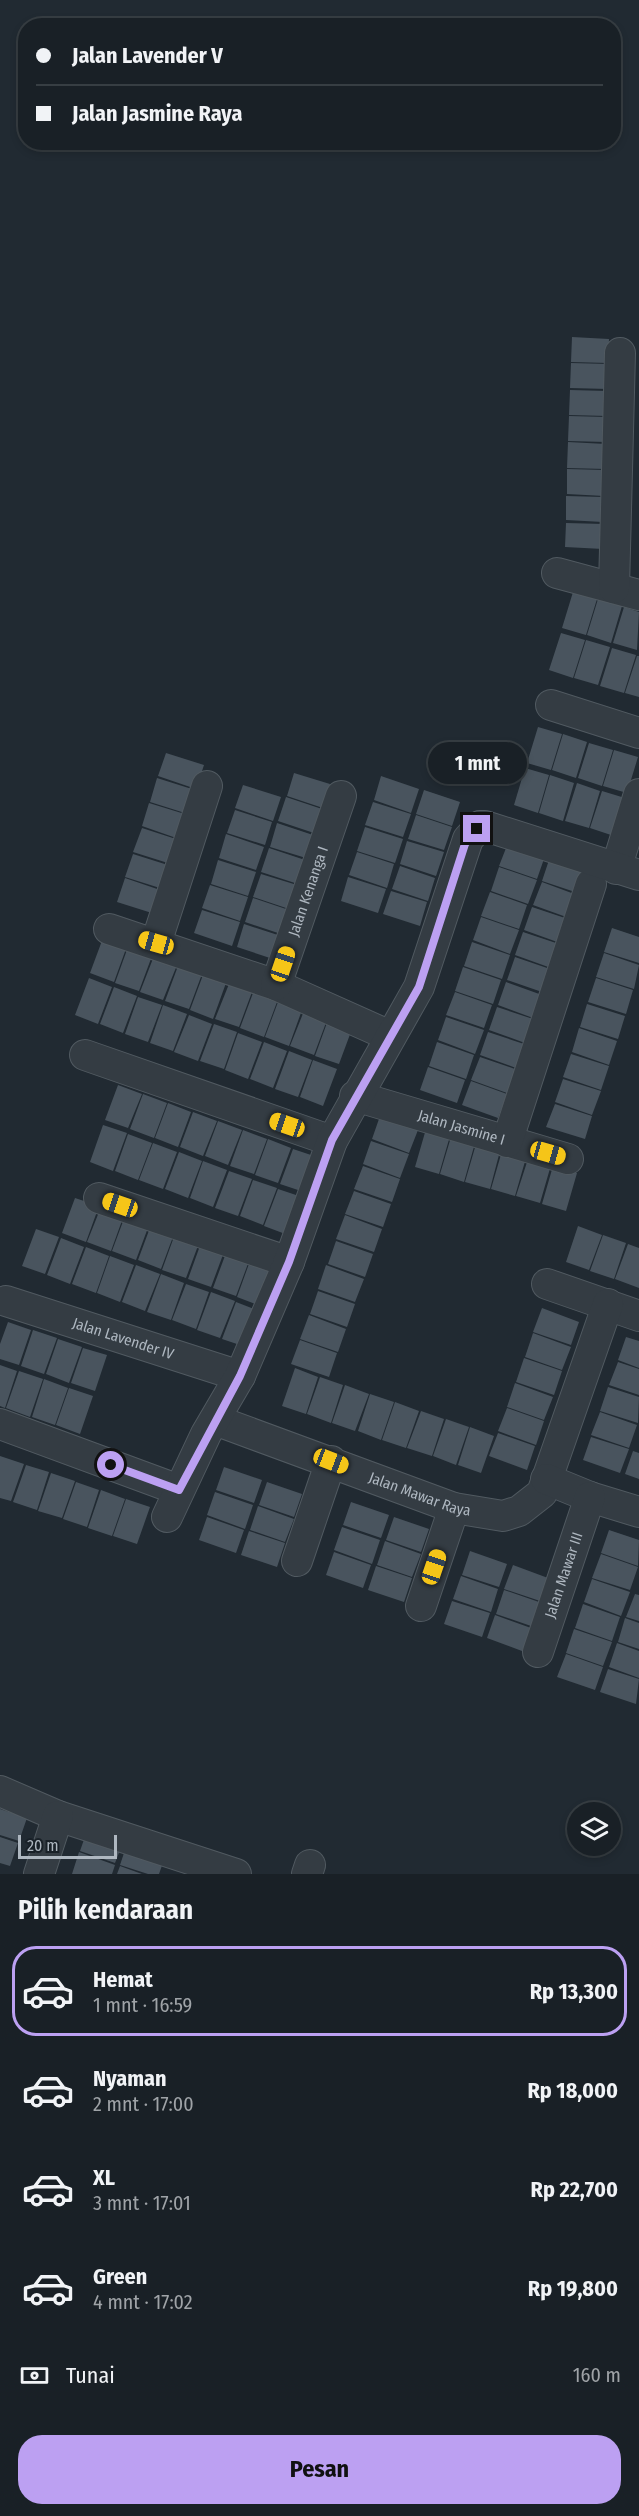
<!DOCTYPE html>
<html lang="id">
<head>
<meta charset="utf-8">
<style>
  body { margin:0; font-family:"Fira Sans Condensed",sans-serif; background:#262d32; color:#f1f3f6; height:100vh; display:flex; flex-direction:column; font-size:22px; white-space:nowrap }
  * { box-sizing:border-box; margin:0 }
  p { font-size:20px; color:#9fa3a7 }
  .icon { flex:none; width:33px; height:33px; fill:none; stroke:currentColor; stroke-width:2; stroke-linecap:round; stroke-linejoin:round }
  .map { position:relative; height:1874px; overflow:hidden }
  .sheet { display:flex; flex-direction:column; background:#192026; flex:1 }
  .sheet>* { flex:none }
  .banner { position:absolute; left:18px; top:18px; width:603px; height:132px; border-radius:24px; box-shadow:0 3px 9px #0003,0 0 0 2px #373e43; display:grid; align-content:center; height:132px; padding:0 18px; background:#192026 }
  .buttons { position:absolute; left:567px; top:1802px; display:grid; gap:12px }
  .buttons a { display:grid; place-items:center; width:54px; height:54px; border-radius:50%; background:#192026; box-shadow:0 3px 9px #0003,0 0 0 2px #373e43; font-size:30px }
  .scale { position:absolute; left:18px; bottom:15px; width:99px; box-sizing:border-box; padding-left:6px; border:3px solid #aeb7c0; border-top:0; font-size:16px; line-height:21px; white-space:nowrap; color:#aeb7c0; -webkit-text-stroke:4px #192128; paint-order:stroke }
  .end { position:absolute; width:27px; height:27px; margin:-14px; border:8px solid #bca0f2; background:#111; box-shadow:0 0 0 3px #111 }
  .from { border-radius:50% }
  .bubble { position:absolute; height:42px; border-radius:21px; background:#192026; box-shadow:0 3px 9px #0003,0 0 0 2px #373e43; font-size:20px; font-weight:700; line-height:42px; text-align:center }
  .car { position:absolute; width:18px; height:36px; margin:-18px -9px; border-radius:8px; box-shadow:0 0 4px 2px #0007; background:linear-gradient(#f5c518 24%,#345 0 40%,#f5c518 0 76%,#345 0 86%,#f5c518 0) }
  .banner b { display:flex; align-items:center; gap:21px; height:57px; font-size:22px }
  .banner b+b { border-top:2px solid #373e43 }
  .banner i { width:15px; height:15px; background:#f1f3f6 }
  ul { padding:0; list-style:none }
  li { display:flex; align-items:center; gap:18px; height:90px; margin:0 12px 9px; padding:0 6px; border:3px solid transparent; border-radius:24px }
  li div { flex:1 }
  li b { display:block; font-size:22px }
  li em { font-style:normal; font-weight:700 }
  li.on { border-color:#bca0f2 }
  li>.icon { width:54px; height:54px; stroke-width:1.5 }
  h2 { padding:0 18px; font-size:27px; line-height:72px }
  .pay { display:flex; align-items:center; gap:15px; height:66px; padding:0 18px; font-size:22px }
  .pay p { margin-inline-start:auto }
  .cta { display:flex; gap:12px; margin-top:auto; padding:12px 18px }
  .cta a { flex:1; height:69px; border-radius:24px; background:#bca0f2; color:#111; font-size:24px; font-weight:700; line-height:69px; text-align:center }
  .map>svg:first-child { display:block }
  .building { fill:#49545e }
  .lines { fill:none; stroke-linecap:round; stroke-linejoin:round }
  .minor-casing { stroke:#515a61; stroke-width:32 }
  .minor { stroke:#343c43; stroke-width:30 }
  .route { stroke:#bca0f2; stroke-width:8 }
  .labels { text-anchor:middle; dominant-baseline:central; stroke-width:5; stroke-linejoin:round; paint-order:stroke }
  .street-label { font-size:15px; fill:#aeb7c0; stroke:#192128 }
</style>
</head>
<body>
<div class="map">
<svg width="639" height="1874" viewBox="0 0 639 1874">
  <rect width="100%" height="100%" fill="#212a32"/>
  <!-- building -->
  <path class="building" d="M572 337 609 339 608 363 571 362Z
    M571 363 609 364 608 389 570 388Z
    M570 390 608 391 607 416 569 415Z
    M569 416 607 417 606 442 568 441Z
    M568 442 606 444 605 469 567 468Z
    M567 469 605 470 604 496 567 494Z
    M566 496 604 497 603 522 566 520Z
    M566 523 604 524 603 549 565 547Z
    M573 592 597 599 586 635 562 628Z
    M598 599 622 606 611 643 587 635Z
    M624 607 639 612 637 650 613 643Z
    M561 633 585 640 573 678 549 670Z
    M586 640 610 647 598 685 574 678Z
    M612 648 636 655 624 693 600 686Z
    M637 656H639V697L625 693Z
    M538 727 562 734 551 770 527 763Z
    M563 734 587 742 576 778 552 770Z
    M589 743 613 750 602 786 578 778Z
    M614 750 638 757 627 793 603 786Z
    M166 753 204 765 196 789 158 776Z
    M525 768 549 775 538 813 514 805Z
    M294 773 330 784 323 808 287 796Z
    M550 775 574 783 563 821 539 813Z
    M381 776 419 789 411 813 374 800Z
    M157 778 195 790 188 814 150 802Z
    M577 783 600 791 589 828 565 821Z
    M243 785 281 797 273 821 235 808Z
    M424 790 460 802 452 826 416 814Z
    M602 791 625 798 614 836 590 828Z
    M286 797 322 809 314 833 278 821Z
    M373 802 411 814 403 837 365 825Z
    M149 803 188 815 179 839 142 826Z
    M235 810 272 822 265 845 227 833Z
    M416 815 452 827 444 850 408 839Z
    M277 823 313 835 306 858 270 847Z
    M365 827 403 839 395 863 357 851Z
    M142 828 179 840 171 864 133 852Z
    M226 834 264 847 256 870 219 858Z
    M407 841 444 852 436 876 400 864Z
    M508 843 545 856 537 879 499 866Z
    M269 848 305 860 298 884 261 872Z
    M357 852 394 864 387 888 349 875Z
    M133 854 171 866 163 889 125 877Z
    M550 857 586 870 578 893 542 881Z
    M218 860 256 872 248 896 211 884Z
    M400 866 435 878 428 901 392 889Z
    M499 867 537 880 528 904 491 891Z
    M261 874 297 885 289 909 253 897Z
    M348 877 386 889 378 913 341 901Z
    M125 878 163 891 155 914 117 902Z
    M542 882 577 895 569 918 533 905Z
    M210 885 248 897 240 921 202 908Z
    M391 891 427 902 420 926 383 914Z
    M490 892 527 905 519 929 481 916Z
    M253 898 289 910 281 934 245 922Z
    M532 907 568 919 560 943 524 930Z
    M202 910 240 922 232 946 194 933Z
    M481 917 519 930 510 954 473 940Z
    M244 924 281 936 273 959 237 947Z
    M612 928 639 937V963L604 952Z
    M523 932 559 944 551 968 515 955Z
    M103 938 127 946 114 982 90 973Z
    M472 942 510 955 502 979 464 966Z
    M128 947 152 956 139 991 115 983Z
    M604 953 639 965 634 989 596 977Z
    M154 956 177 965 163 1000 140 992Z
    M515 957 550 969 542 992 507 980Z
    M178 966 202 974 189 1009 165 1001Z
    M463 967 501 980 493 1004 455 991Z
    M203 975 226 983 213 1019 190 1010Z
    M89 978 112 987 98 1024 75 1015Z
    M596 978 633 990 626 1014 588 1002Z
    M506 982 542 995 533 1018 498 1005Z
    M229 984 252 992 239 1027 215 1019Z
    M114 987 137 996 123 1033 100 1024Z
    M455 992 492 1005 484 1028 446 1015Z
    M253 993 277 1002 264 1037 240 1028Z
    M138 997 162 1005 148 1042 125 1034Z
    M278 1002 302 1010 289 1046 265 1037Z
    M587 1004 625 1016 618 1039 580 1027Z
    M163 1005 187 1014 173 1051 150 1043Z
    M497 1007 533 1019 525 1043 489 1030Z
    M304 1011 327 1020 314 1055 290 1046Z
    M189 1015 212 1024 198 1061 174 1052Z
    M446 1017 484 1030 475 1054 438 1040Z
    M328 1020 352 1029 339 1064 315 1056Z
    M214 1024 237 1032 224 1069 200 1061Z
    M579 1028 617 1041 609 1065 572 1052Z
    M488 1032 524 1044 516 1068 480 1055Z
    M238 1033 262 1042 248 1079 225 1070Z
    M264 1042 287 1051 273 1088 250 1079Z
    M437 1042 474 1055 466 1079 429 1066Z
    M289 1051 312 1060 298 1097 275 1089Z
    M571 1054 609 1066 601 1090 563 1077Z
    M480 1057 515 1069 507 1093 471 1080Z
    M313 1060 337 1069 323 1106 300 1097Z
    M428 1067 465 1080 457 1103 420 1090Z
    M563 1079 601 1091 592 1115 555 1102Z
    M471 1081 507 1094 498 1118 462 1105Z
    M118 1085 142 1094 128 1128 105 1120Z
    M143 1094 167 1103 154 1138 130 1129Z
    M168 1103 191 1112 178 1147 155 1138Z
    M555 1104 592 1116 585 1139 546 1127Z
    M193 1112 217 1121 203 1156 180 1147Z
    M380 1116 418 1130 409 1153 372 1139Z
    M218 1121 242 1130 228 1165 205 1156Z
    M103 1125 127 1133 113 1171 90 1162Z
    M426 1129 450 1136 439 1174 415 1167Z
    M243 1130 267 1139 254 1174 230 1166Z
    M128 1134 152 1143 138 1180 115 1171Z
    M451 1137 475 1143 464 1182 440 1174Z
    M268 1139 291 1148 278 1183 255 1175Z
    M371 1141 409 1154 400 1178 363 1164Z
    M153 1143 177 1152 163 1189 139 1180Z
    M476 1144 500 1151 490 1189 465 1182Z
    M293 1149 317 1157 304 1192 280 1184Z
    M502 1151 526 1158 515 1196 491 1189Z
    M179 1152 202 1161 188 1198 165 1189Z
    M528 1159 551 1165 540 1203 516 1196Z
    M203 1161 227 1170 213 1207 190 1198Z
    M363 1166 400 1179 392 1202 354 1189Z
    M553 1166 577 1173 566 1211 542 1204Z
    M229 1171 252 1179 238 1216 215 1208Z
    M253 1180 277 1188 263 1225 240 1216Z
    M278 1189 302 1197 288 1235 264 1226Z
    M354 1191 391 1204 383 1227 345 1214Z
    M75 1198 99 1206 86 1242 62 1233Z
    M101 1207 124 1215 111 1251 87 1242Z
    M345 1215 382 1229 374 1252 336 1239Z
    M125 1216 149 1225 136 1260 112 1251Z
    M151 1225 174 1234 161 1269 138 1260Z
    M578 1226 602 1235 589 1270 566 1262Z
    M36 1229 59 1237 45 1274 22 1266Z
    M175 1234 199 1243 186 1278 162 1270Z
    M603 1235 626 1243 614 1279 590 1271Z
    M61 1238 84 1247 70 1284 47 1275Z
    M336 1241 373 1254 365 1277 328 1264Z
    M201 1243 224 1252 211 1287 188 1279Z
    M628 1244 639 1248V1288L615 1279Z
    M86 1247 109 1256 96 1293 72 1284Z
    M226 1253 249 1261 236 1296 213 1288Z
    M110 1256 134 1265 120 1302 97 1293Z
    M250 1261 274 1270 261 1306 237 1297Z
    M136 1265 160 1274 145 1311 122 1302Z
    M326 1265 364 1279 355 1302 318 1289Z
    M161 1274 184 1283 171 1320 147 1312Z
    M186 1284 209 1292 196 1329 172 1320Z
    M318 1291 355 1304 347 1327 310 1314Z
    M211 1292 235 1301 220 1338 197 1330Z
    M236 1302 259 1311 246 1347 222 1339Z
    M542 1308 579 1322 571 1345 533 1332Z
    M309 1315 346 1329 338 1352 300 1339Z
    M8 1322 31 1330 19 1365 0 1359V1344Z
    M33 1330 57 1338 44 1374 21 1366Z
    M533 1333 571 1347 562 1370 525 1357Z
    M626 1337 639 1341V1368L618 1360Z
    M58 1339 82 1347 69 1383 46 1374Z
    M300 1340 337 1353 329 1377 291 1364Z
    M83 1348 107 1355 95 1391 71 1383Z
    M524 1358 562 1371 554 1395 516 1382Z
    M618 1362 639 1369V1395L609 1385Z
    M0 1365 17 1371 5 1408 0 1406Z
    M295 1368 318 1377 306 1414 282 1406Z
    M19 1371 43 1379 30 1417 6 1408Z
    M320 1377 343 1385 331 1423 307 1414Z
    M44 1379 68 1388 55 1425 32 1417Z
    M515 1383 553 1397 544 1420 507 1407Z
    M345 1385 369 1394 355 1431 332 1423Z
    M608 1387 639 1397 638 1423 600 1411Z
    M69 1388 93 1396 80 1434 56 1425Z
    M370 1394 394 1402 381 1440 358 1431Z
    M395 1402 419 1411 406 1448 382 1440Z
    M507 1408 544 1421 536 1445 498 1431Z
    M421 1411 444 1419 432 1456 407 1448Z
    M600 1412 637 1425 629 1448 591 1435Z
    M446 1419 469 1427 456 1465 433 1456Z
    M470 1427 494 1436 481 1473 458 1465Z
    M498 1433 535 1446 527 1470 489 1456Z
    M591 1437 629 1449 620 1473 583 1460Z
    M633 1451 639 1453V1479L625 1474Z
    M0 1456 24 1464 11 1501 0 1498Z
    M26 1465 49 1472 37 1510 13 1502Z
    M224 1467 262 1480 254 1503 216 1490Z
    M51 1473 75 1481 62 1518 38 1511Z
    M76 1482 99 1490 87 1527 63 1519Z
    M267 1482 302 1494 294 1517 259 1505Z
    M101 1490 125 1499 112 1536 88 1528Z
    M215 1492 253 1505 245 1529 207 1515Z
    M126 1499 150 1507 137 1544 113 1536Z
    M351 1502 389 1515 381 1538 343 1525Z
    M258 1506 294 1519 285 1542 250 1530Z
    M207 1517 244 1530 236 1553 199 1540Z
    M394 1517 429 1529 421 1552 386 1540Z
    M342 1527 380 1540 372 1564 334 1550Z
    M609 1530 639 1540 638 1566 601 1553Z
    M249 1531 285 1543 277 1567 241 1555Z
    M385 1541 421 1554 412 1577 377 1565Z
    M470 1551 507 1564 499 1587 462 1575Z
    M334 1552 371 1565 363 1588 326 1575Z
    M601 1554 638 1567 630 1590 592 1578Z
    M513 1565 548 1578 540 1601 504 1589Z
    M376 1566 412 1578 404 1602 368 1590Z
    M461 1576 498 1589 491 1612 453 1599Z
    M592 1579 630 1592 621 1616 584 1602Z
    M504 1590 539 1602 531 1626 496 1614Z
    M635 1594 639 1595V1621L626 1617Z
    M452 1601 490 1613 482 1637 444 1624Z
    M583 1604 620 1617 612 1641 575 1628Z
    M495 1615 531 1628 522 1651 487 1638Z
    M625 1618 639 1623V1649L618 1642Z
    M574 1629 612 1642 603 1666 566 1653Z
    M617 1643 639 1651V1678L609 1667Z
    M566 1654 603 1667 595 1690 557 1677Z
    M608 1669 639 1679 636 1704 600 1692Z
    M0 1809 27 1818 19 1841 0 1835Z
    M88 1828 124 1840 115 1863 80 1851Z
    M0 1837 18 1843 10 1866 0 1863Z
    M128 1841 166 1854 159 1874H148L120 1865Z
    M79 1852 115 1865 112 1874H72Z
    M120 1866 142 1874H117Z"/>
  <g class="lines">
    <defs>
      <g id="minor">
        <path d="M557 573 639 595"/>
        <path d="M614 588 620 353"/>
        <path d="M551 705 639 733"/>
        <path d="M616 869 639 794"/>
        <path d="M109 929 276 985 390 1036"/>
        <path d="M156 943 207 786"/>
        <path id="s1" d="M276 985 341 796"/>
        <path d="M85 1055 332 1141"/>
        <path id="s2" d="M355 1096 568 1159"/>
        <path d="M507 1142 591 884"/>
        <path d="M99 1198 289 1262"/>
        <path d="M547 1284 639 1316"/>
        <path id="s3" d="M6 1301 240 1376"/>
        <path id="s4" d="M215 1420 454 1508 503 1516 519 1511 542 1493 608 1304"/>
        <path d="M0 1424 179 1490"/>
        <path d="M546 1479 590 1497 639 1512"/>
        <path d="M167 1517 206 1434 240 1376 289 1262 332 1141 419 987 468 839 480 826H485L639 875"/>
        <path d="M297 1561 331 1461"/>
        <path d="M421 1606 454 1508"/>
        <path id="s5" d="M538 1652 590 1497"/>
        <path d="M0 1791 58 1816 236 1874"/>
        <path d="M39 1874 58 1816"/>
        <path d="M307 1874 310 1865"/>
      </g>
    </defs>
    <!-- minor casing -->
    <use href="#minor" class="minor-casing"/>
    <!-- minor -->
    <use href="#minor" class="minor"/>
  </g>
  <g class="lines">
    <!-- route -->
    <path class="route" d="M111 1465 179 1490 240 1376 289 1262 332 1140 419 987 465 844 477 829"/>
  </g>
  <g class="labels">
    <!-- street labels -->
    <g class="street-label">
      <text stroke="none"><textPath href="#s1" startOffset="99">Jalan Kenanga I</textPath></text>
      <text stroke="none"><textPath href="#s2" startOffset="111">Jalan Jasmine I</textPath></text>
      <text stroke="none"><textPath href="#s3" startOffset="123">Jalan Lavender IV</textPath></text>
      <text stroke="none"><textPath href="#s4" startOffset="218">Jalan Mawar Raya</textPath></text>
      <text stroke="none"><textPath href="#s5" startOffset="81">Jalan Mawar III</textPath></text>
    </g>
  </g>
</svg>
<div class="buttons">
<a><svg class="icon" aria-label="layers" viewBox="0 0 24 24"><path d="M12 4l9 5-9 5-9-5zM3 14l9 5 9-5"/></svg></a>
</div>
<div class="scale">20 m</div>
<i class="end from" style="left:111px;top:1465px"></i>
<i class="end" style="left:477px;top:829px"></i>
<div class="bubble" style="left:428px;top:742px;width:99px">1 mnt</div>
<i class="car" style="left:156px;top:943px;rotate:286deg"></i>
<i class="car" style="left:283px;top:964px;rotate:19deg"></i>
<i class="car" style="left:287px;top:1125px;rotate:289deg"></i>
<i class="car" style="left:548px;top:1153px;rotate:106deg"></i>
<i class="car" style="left:120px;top:1205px;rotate:289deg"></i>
<i class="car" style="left:331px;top:1461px;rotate:111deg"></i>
<i class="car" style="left:434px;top:1567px;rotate:19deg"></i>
<div class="banner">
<b><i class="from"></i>Jalan Lavender V</b>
<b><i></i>Jalan Jasmine Raya</b>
</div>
</div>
<section class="sheet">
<h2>Pilih kendaraan</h2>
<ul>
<li class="on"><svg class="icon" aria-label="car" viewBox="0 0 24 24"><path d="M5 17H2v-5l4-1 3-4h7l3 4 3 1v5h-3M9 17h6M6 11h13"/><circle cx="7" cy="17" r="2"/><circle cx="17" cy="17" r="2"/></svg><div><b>Hemat</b><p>1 mnt · 16:59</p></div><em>Rp 13,300</em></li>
<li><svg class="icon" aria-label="car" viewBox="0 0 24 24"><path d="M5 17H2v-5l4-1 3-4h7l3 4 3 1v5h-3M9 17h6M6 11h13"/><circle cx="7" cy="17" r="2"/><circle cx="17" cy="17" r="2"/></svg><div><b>Nyaman</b><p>2 mnt · 17:00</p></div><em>Rp 18,000</em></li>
<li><svg class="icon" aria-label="car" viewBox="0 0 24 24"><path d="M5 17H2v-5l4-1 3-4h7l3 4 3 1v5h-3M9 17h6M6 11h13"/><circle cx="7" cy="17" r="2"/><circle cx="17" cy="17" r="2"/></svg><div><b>XL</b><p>3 mnt · 17:01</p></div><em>Rp 22,700</em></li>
<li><svg class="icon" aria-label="car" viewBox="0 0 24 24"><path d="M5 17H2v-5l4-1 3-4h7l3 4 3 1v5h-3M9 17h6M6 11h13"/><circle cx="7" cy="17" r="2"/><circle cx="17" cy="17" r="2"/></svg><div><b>Green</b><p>4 mnt · 17:02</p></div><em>Rp 19,800</em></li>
</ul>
<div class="pay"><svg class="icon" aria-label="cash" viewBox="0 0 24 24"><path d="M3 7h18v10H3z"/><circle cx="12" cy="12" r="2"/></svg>Tunai<p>160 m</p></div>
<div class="cta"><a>Pesan</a></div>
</section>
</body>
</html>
